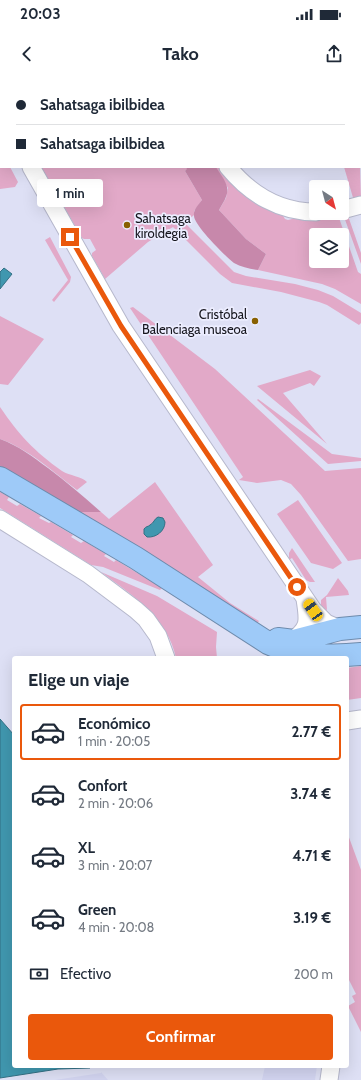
<!DOCTYPE html>
<html lang="es">
<head>
<meta charset="utf-8">
<style>
  body { margin:0; font-family:Cabin,sans-serif; background:#f2f2f3; color:#1f2937; height:100vh; display:flex; flex-direction:column; font-size:15px; white-space:nowrap }
  * { box-sizing:border-box; margin:0 }
  p { font-size:13px; color:#747a83 }
  .icon { flex:none; width:22px; height:22px; fill:none; stroke:currentColor; stroke-width:2; stroke-linecap:round; stroke-linejoin:round }
  .map { position:relative; flex:1; overflow:hidden }
  .sheet { position:absolute; left:12px; top:576px; width:337px; height:412px; display:flex; flex-direction:column; background:#fff; border-radius:4px; box-shadow:0 4px 16px #0002 }
  .sheet>* { flex:none }
  .guide { position:absolute; left:0px; top:0px; width:361px; height:88px; box-shadow:0 4px 16px #0002; display:grid; align-content:center; height:88px; padding:0 16px; background:#fff }
  .needle { width:26px; rotate:144deg }
  .buttons { position:absolute; left:309px; top:100px; display:grid; gap:8px }
  .buttons a { display:grid; place-items:center; width:40px; height:40px; border-radius:4px; background:#fff; box-shadow:0 4px 16px #0002; font-size:20px }
  .end { position:absolute; width:18px; height:18px; margin:-9px; border:5px solid #ea580c; background:#fff; box-shadow:0 0 0 2px #fff }
  .from { border-radius:50% }
  .bubble { position:absolute; height:28px; border-radius:4px; background:#fff; box-shadow:0 4px 16px #0002; font-size:13px; font-weight:700; line-height:28px; text-align:center }
  .car { position:absolute; width:12px; height:24px; margin:-12px -6px; border-radius:5px; box-shadow:0 0 3px 1px #0007; background:linear-gradient(#f5c518 24%,#345 0 40%,#f5c518 0 76%,#345 0 86%,#f5c518 0) }
  .guide b { display:flex; align-items:center; gap:14px; height:38px; font-size:15px }
  .guide b+b { border-top:1px solid #e0e1e3 }
  .guide i { width:10px; height:10px; background:#1f2937 }
  ul { padding:0; list-style:none }
  li { display:flex; align-items:center; gap:12px; height:56px; margin:0 8px 6px; padding:0 8px; border:2px solid transparent; border-radius:4px }
  li div { flex:1 }
  li b { display:block; font-size:15px }
  li em { font-style:normal; font-weight:700 }
  li.active { border-color:#ea580c }
  li>.icon { width:36px; height:36px; stroke-width:1.5 }
  h2 { padding:0 16px; font-size:18px; line-height:48px }
  .pay { display:flex; align-items:center; gap:10px; height:44px; padding:0 16px; font-size:15px }
  .pay p { margin-inline-start:auto }
  .button { display:flex; gap:8px; margin-top:auto; padding:8px 16px }
  .button a { flex:1; height:46px; border-radius:4px; background:#ea580c; color:#fff; font-size:16px; font-weight:700; line-height:46px; text-align:center }
  .status { display:flex; justify-content:space-between; align-items:center; height:28px; padding:0 20px; background:#fff; direction:ltr }
  .status svg { height:11px; fill:currentColor }
  header { display:flex; justify-content:space-between; align-items:center; height:52px; padding:0 16px; background:#fff; font-size:18px; font-weight:700 }
  .map>svg:first-child { display:block }
  .built { fill:#d3d5f1 }
  .green { fill:#e2a9c8; fill-rule:evenodd }
  .forest { fill:#c788ab }
  .water { fill:#4097af; stroke:#337084 }
  .lines { fill:none; stroke-linecap:round; stroke-linejoin:round }
  .street-casing { stroke:#b6b8cc; stroke-width:19 }
  .highway-casing { stroke:#6e8bac; stroke-width:24 }
  .street { stroke:#fff; stroke-width:17 }
  .highway { stroke:#9ecaf8; stroke-width:22 }
  .route { stroke:#ea580c; stroke-width:5 }
  .poi-dot { fill:#886000; stroke:#ecedff; stroke-width:1.5 }
  .labels { text-anchor:middle; dominant-baseline:central; stroke-width:3.5; stroke-linejoin:round; paint-order:stroke }
  .poi-label { font-size:13px; fill:#16161e; stroke:#ecedff; text-anchor:start }
</style>
</head>
<body>
<div class="status"><b>20:03</b><svg viewBox="0 0 49 12"><path d="M0 12V9h3v3zM5 12V6h3v6zM10 12V3h3v9zM15 12V0h3v12zM26 1h20v11H26zM47 4h2v5h-2z"/></svg></div>
<header><svg class="icon" aria-label="back" viewBox="0 0 24 24"><path d="M15 5l-7 7 7 7"/></svg>Tako<svg class="icon" aria-label="share" viewBox="0 0 24 24"><path d="M12 15V3M7 8l5-5 5 5M5 13v7h14v-7"/></svg></header>
<div class="map">
<svg width="361" height="1000" viewBox="0 0 361 1000">
  <rect width="100%" height="100%" fill="#dee0f5"/>
  <!-- built -->
  <path class="built" d="M265 986H317L315 1000H262Z
    M101 992 108 1000H55L101 993Z"/>
  <!-- green -->
  <path class="green" d="M0 70 1 87H10L18 102 15 107 0 109Z
    M41 87H186L188 89 185 91 202 120 194 131V135L185 143 234 192 246 196 295 204 318 210 333 216 361 233V243L359 245 327 225 319 222 281 212 232 203 220 194 173 147 148 162 105 199 92 176V173L96 170 90 159H84L82 158Z
    M216 87H221L282 134 285 139 288 140 296 138 338 135 358 192 361 194V224L335 209 322 204 258 190 266 174 246 159 219 130 226 118 228 108ZM316 155H342V181H316Z
    M344 87H360L361 119 354 121Z
    M347 133 361 173V184L343 134Z
    M50 157 71 197 70 202 54 222 52 220 68 200 45 160Z
    M133 227 215 289 325 391 361 388V479L348 481 301 415 291 404 281 400 257 403 239 400 243 397 130 228Z
    M0 236 44 259 8 305 0 304Z
    M310 290 321 296 314 306 310 303 283 313 327 364 257 306Z
    M258 319 332 374 361 378V381L328 384 257 320Z
    M0 327C19 355 34 371 62 391 70 396 81 396 87 402L77 410C53 392 29 369 0 359Z
    M155 402 213 485 198 497 230 523 259 541 256 545 78 432H101L109 439Z
    M0 412 9 417 7 420 17 426 20 424 41 436 39 438 49 443 51 442 73 455 71 457 81 463 84 461 106 474 104 476 114 482 116 480 162 508 160 510 103 487 91 485 0 428Z
    M298 420 342 483 333 489 311 483 277 434Z
    M292 468 315 502H310L306 500 292 478 289 480V473Z
    M101 492 157 516 217 552 216 567 217 578H176C168 538 132 515 101 492Z
    M338 498 348 511 349 515 326 517 327 530 324 529 321 525V520L327 515Z
    M361 586V618L347 620V588Z
    M347 752 361 790V952L348 926 355 922 352 916 356 914 347 896Z"/>
  <!-- forest -->
  <path class="forest" d="M186 87H216C229 107 232 109 219 130L246 159 266 174 258 190C250 189 241 187 234 183 226 177 194 145 194 136 193 130 198 125 202 120L185 91 187 89Z
    M0 359C19 366 33 377 48 388 67 402 84 417 101 432H78L0 386Z"/>
  <!-- water -->
  <path class="water" d="M4 188 12 194 0 209V192Z
    M158 437 163 438 165 442C165 451 156 458 147 457L144 454V449C146 446 148 447 150 445 154 443 154 439 158 437Z
    M0 639 14 655V986H92L90 988 58 989 0 998Z"/>
  <g class="lines">
    <defs>
      <path id="street" d="M220 0 222 1
        M360 19 361 20
        M0 31 1 33
        M31 87 121 246 313 530 326 543 340 549
        M228 87C250 114 280 132 316 132
        M342 130 361 125
        M0 439 88 494 136 530 146 539 158 556 166 578
        M291 561C311 548 308 540 305 519
        M347 641 361 639
        M329 1000 331 986"/>
      <path id="highway" d="M0 398 136 478 268 563C296 576 331 577 361 574
        M278 559 294 561 340 549 361 547"/>
    </defs>
    <!-- street casing -->
    <use href="#street" class="street-casing"/>
    <!-- highway casing -->
    <use href="#highway" class="highway-casing"/>
    <!-- street -->
    <use href="#street" class="street"/>
    <!-- highway -->
    <use href="#highway" class="highway"/>
  </g>
  <g class="lines">
    <!-- route -->
    <path class="route" d="M70 157 121 246 297 507"/>
  </g>
  <!-- markers -->
  <g class="poi-dot">
    <circle cx="127" cy="145" r="4"/>
    <circle cx="255" cy="241" r="4"/>
  </g>
  <g class="labels">
    <!-- poi labels -->
    <g class="poi-label">
      <text x="135" y="138">Sahatsaga<tspan x="135" dy="15">kiroldegia</tspan></text>
      <text x="247" y="234" text-anchor="end">Cristóbal<tspan x="247" dy="15">Balenciaga museoa</tspan></text>
    </g>
  </g>
</svg>
<div class="buttons">
<a><svg class="needle" viewBox="-14 -14 28 28"><path d="M0-13l5 13h-10z" fill="#e53935"/><path d="M0 13l5-13h-10z" fill="#747a83"/></svg></a>
<a><svg class="icon" aria-label="layers" viewBox="0 0 24 24"><path d="M12 4l9 5-9 5-9-5zM3 14l9 5 9-5"/></svg></a>
</div>
<i class="end from" style="left:297px;top:507px"></i>
<i class="end" style="left:70px;top:157px"></i>
<div class="bubble" style="left:37px;top:99px;width:66px">1 min</div>
<i class="car" style="left:313px;top:530px;rotate:325deg"></i>
<div class="guide">
<b><i class="from"></i>Sahatsaga ibilbidea</b>
<b><i></i>Sahatsaga ibilbidea</b>
</div>
<section class="sheet">
<h2>Elige un viaje</h2>
<ul>
<li class="active"><svg class="icon" aria-label="car" viewBox="0 0 24 24"><path d="M5 17H2v-5l4-1 3-4h7l3 4 3 1v5h-3M9 17h6M6 11h13"/><circle cx="7" cy="17" r="2"/><circle cx="17" cy="17" r="2"/></svg><div><b>Económico</b><p>1 min · 20:05</p></div><em>2.77 €</em></li>
<li><svg class="icon" aria-label="car" viewBox="0 0 24 24"><path d="M5 17H2v-5l4-1 3-4h7l3 4 3 1v5h-3M9 17h6M6 11h13"/><circle cx="7" cy="17" r="2"/><circle cx="17" cy="17" r="2"/></svg><div><b>Confort</b><p>2 min · 20:06</p></div><em>3.74 €</em></li>
<li><svg class="icon" aria-label="car" viewBox="0 0 24 24"><path d="M5 17H2v-5l4-1 3-4h7l3 4 3 1v5h-3M9 17h6M6 11h13"/><circle cx="7" cy="17" r="2"/><circle cx="17" cy="17" r="2"/></svg><div><b>XL</b><p>3 min · 20:07</p></div><em>4.71 €</em></li>
<li><svg class="icon" aria-label="car" viewBox="0 0 24 24"><path d="M5 17H2v-5l4-1 3-4h7l3 4 3 1v5h-3M9 17h6M6 11h13"/><circle cx="7" cy="17" r="2"/><circle cx="17" cy="17" r="2"/></svg><div><b>Green</b><p>4 min · 20:08</p></div><em>3.19 €</em></li>
</ul>
<div class="pay"><svg class="icon" aria-label="cash" viewBox="0 0 24 24"><path d="M3 7h18v10H3z"/><circle cx="12" cy="12" r="2"/></svg>Efectivo<p>200 m</p></div>
<div class="button"><a>Confirmar</a></div>
</section>
</div>
</body>
</html>
